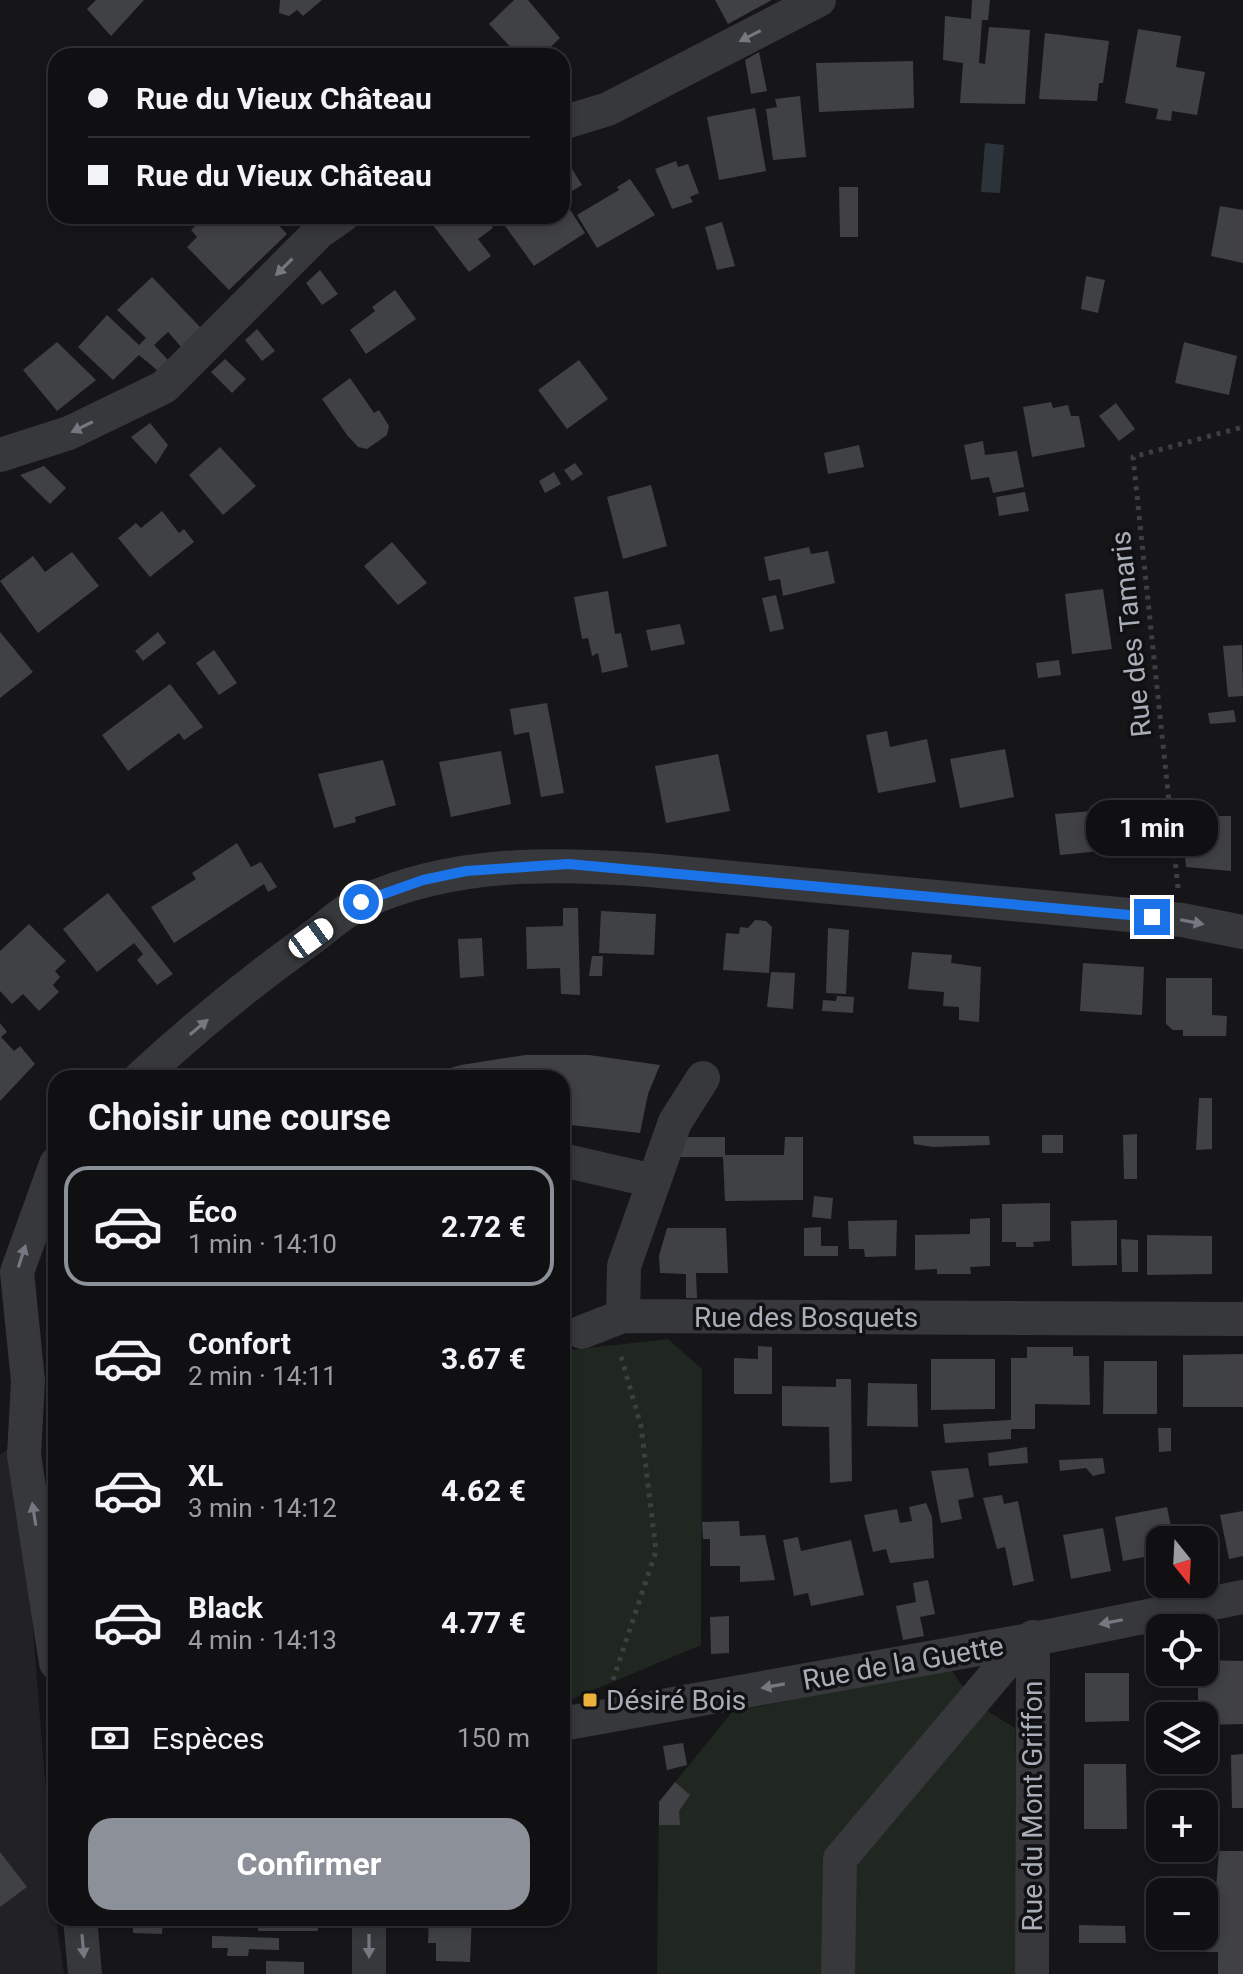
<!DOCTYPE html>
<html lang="fr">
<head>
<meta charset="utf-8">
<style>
  body { margin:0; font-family:Roboto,sans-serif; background:#1e1e20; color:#f1f3f6; height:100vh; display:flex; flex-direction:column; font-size:30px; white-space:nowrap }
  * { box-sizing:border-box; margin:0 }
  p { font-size:26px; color:#9c9d9f }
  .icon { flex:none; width:44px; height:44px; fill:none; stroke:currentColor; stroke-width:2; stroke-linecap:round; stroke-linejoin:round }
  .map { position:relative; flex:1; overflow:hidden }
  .sheet { position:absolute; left:48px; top:1070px; width:522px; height:856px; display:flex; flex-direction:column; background:#101012; border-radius:24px; box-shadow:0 4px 12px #0003,0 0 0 2px #303032 }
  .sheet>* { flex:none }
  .guide { position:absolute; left:48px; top:48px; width:522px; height:176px; border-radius:24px; box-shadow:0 4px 12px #0003,0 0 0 2px #303032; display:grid; align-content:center; height:176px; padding:0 40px; background:#101012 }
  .needle { width:52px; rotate:162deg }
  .buttons { position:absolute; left:1146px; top:1526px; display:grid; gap:16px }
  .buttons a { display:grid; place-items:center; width:72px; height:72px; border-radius:16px; background:#101012; box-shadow:0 4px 12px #0003,0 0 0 2px #303032; font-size:40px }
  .end { position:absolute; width:36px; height:36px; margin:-18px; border:10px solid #1a73e8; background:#fff; box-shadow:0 0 0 4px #fff }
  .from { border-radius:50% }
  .bubble { position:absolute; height:56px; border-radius:24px; background:#101012; box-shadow:0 4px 12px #0003,0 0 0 2px #303032; font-size:26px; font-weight:700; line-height:56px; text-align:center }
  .car { position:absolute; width:24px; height:48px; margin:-24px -12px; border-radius:10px; box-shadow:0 0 6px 2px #0007; background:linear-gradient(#fff 24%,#345 0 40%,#fff 0 76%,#345 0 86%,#fff 0) }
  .guide b { display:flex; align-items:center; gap:28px; height:76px; font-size:30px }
  .guide b+b { border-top:2px solid #303032 }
  .guide i { width:20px; height:20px; background:#f1f3f6 }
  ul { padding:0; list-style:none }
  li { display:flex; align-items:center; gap:24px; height:120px; margin:0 16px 12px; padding:0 24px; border:4px solid transparent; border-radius:24px }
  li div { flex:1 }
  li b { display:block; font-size:30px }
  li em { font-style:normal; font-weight:700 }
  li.current { border-color:#8c9099 }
  li>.icon { width:72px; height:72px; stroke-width:1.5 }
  h2 { padding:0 40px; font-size:36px; line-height:96px }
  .pay { display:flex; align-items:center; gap:20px; height:88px; padding:0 40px; font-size:30px }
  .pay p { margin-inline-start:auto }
  .button { display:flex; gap:16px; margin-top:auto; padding:16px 40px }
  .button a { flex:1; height:92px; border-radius:24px; background:#8c9099; color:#fff; font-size:32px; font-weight:700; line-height:92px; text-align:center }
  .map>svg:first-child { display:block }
  .built { fill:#222225 }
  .green { fill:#202721 }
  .water { fill:#2c343b }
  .building { fill:#404145 }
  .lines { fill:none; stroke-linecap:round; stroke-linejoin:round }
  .path { stroke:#3d3f43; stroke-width:5; stroke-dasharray:4 6; stroke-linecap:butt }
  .minor { stroke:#37383c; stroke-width:34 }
  .oneway { fill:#757880 }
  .route { stroke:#1a73e8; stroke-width:10 }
  .poi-dot { fill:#ecb13a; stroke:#111113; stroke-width:3 }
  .labels { text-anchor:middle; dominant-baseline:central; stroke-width:7; stroke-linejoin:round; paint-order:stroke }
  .street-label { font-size:28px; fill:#a8adb7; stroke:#111113 }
  .poi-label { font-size:28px; fill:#a8adb7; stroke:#111113; text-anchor:start }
</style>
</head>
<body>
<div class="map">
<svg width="1243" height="1974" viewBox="0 0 1243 1974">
  <rect width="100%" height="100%" fill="#161618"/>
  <!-- built -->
  <path class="built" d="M18 1442 56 1918 64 1974H0V1455Z"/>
  <!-- green -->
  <path class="green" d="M668 1339 702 1369 701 1645 562 1703V1351Z
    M950 1668 974 1703 1015 1728V1974H657L659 1802 732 1712Z"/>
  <!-- water -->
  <path class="water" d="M985 143 1004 145 1000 193 981 192Z"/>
  <!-- building -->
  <path class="building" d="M96 0H144L111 36 87 9Z
    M280 0H322L303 16 297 10 289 16 279 13Z
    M514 0H528L560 38 541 56H519L489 24Z
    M715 0H772L728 24Z
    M972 0H990L988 20H982L979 63 985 64 989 27 1030 30 1025 104 960 103 963 63 943 60 945 16 971 19Z
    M1138 29 1181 36 1176 67 1205 72 1197 115 1172 111 1171 121 1156 119 1158 109 1125 103Z
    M1045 33 1109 41 1103 83H1099L1097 101 1039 99Z
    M759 52 767 91 751 94 745 60Z
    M913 61 914 108 819 112 816 63Z
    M800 96 806 157 773 160 766 109 777 107 775 99Z
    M755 108 766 171 719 180 707 117Z
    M562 153 582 185 564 196 562 192Z
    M676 161 678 167 688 164 699 193 690 197 693 202 672 209 655 169Z
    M630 179 655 215 597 248 577 215 619 190 617 187Z
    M839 187H858V237H840Z
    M562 197 585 233 534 266 498 216H562Z
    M1220 206 1243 210V263L1211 256Z
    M206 216 217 224 225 216H270L287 234 229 290 187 247 197 237 191 230Z
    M426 216H484L493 228 478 239 491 256 469 272Z
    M722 222 735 266 717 270 705 227Z
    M320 270 338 294 322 305 306 283Z
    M1086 276 1105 280 1098 313 1081 309Z
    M152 277 202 329 182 348 168 332 154 345 169 361 157 370 139 355 113 380 78 347 107 315 139 345 146 338 117 310Z
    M395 290 416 319 366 354 350 330 375 311 372 307Z
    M257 329 275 351 262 361 245 340Z
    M57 342 96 380 57 411 23 370Z
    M1184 342 1237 356 1229 395 1175 383Z
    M225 359 246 379 232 393 211 372Z
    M579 360 608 399 567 429 538 390Z
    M350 378 374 413 379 410 389 426 387 435 367 449 358 447 347 435 322 399Z
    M1051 402 1053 408 1068 405 1071 416H1079L1085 447 1032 457 1023 407Z
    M1116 403 1135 429 1119 441 1099 416Z
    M150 423 168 445 156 464 131 437Z
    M983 441 985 455 1017 451 1024 487 993 493 989 477 971 480 964 445Z
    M859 445 864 467 828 474 824 453Z
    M220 447 256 486 223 515 189 475Z
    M575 463 583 474 572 481 564 470Z
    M44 466 66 488 50 504 20 475Z
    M554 472 561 484 545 493 539 481Z
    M651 485 667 546 623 559 607 497Z
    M1025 492 1029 511 999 516 996 497Z
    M162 511 179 533 184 529 194 542 150 577 118 538 136 523 141 528Z
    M392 542 427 583 398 605 364 566Z
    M809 547 811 554 828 551 835 583 783 596 780 579 769 581 764 557Z
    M72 552 99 586 38 633 0 581 33 556 45 572Z
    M1103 589 1112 649 1072 654 1065 594Z
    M608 591 615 634 621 633 628 667 602 673 598 653 592 656 588 638 582 639 574 597Z
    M776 595 784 629 770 632 762 598Z
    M680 624 685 644 651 651 646 630Z
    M0 632 33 672 0 698Z
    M158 632 166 643 143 661 135 651Z
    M1242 645 1243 696 1228 697 1223 646Z
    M214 650 237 683 219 695 196 663Z
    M1059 660 1061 675 1038 678 1036 663Z
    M170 684 203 727 184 740 179 733 128 771 102 735Z
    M547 703 564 793 541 797 529 732 514 735 510 709Z
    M1234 710 1236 722 1210 724 1208 713Z
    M887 731 890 747 927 739 936 782 878 793 866 735Z
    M1005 749 1014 797 960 808 950 759Z
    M501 751 511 804 451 817 439 762Z
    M718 754 730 811 666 823 655 766Z
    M383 760 396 805 355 817 356 822 334 828 318 774Z
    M1117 809 1121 849 1060 855 1055 814Z
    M1200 816H1231V871L1186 867 1183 835 1201 834Z
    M237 843 251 867 261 862 277 887 268 892 264 884 174 943 151 907 196 879 192 873Z
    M108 893 173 974 157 985 137 960 143 954 134 943 97 972 63 929Z
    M563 908H578L580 995 561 994 560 968 527 969 526 927 563 926Z
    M601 911 656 914 654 955 599 953Z
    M755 920 766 921 772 927 769 973 723 970 726 933 739 934 740 927 748 928Z
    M29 924 66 961 55 971 60 977 53 985 59 992 39 1011 23 994 12 1004 0 991V951Z
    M828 928 849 930 846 994 826 993Z
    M482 938 484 976 460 978 458 939Z
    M912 952 952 955 951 963 981 967 979 1022 959 1020V1007L943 1006 944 992 908 989Z
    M592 956H603L602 976H589Z
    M1083 963 1144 967 1142 1015 1080 1011Z
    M771 972 795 973 793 1009 767 1007Z
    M1166 978H1212V1015L1227 1016 1226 1036H1183V1030H1173L1166 1024Z
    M837 996 854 997 853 1013 822 1011 823 1000 836 1001Z
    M0 1023 7 1032 1 1037 14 1051 20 1046 35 1064 0 1101Z
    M525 1055H589L660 1065 648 1094 640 1133 562 1124V1078H416L461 1065Z
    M1199 1098H1212V1149L1196 1150Z
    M1137 1134V1179H1124L1123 1135Z
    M1042 1135H1063V1153H1042Z
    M913 1136H989L990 1145 933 1147 914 1144Z
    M686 1137H725V1155H784L785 1137H803V1200L725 1201 723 1157H678Z
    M814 1196 833 1198 831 1219 812 1217Z
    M1050 1203V1241L1033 1242 1034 1247H1016V1242H1002V1204Z
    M990 1218V1266L970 1267 971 1274H937V1269L915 1270V1235L970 1234V1219Z
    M897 1220 896 1256 865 1257 864 1249H849L848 1221Z
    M1117 1220V1265L1072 1266 1071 1221Z
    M821 1227V1246H838V1256H804V1228Z
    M667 1228H726L728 1273H696L697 1298H686V1274L660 1273 659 1256Z
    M1147 1235 1212 1236V1274L1147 1275Z
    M1121 1239 1138 1240V1272H1122Z
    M758 1346 772 1347V1394H734V1358L758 1359Z
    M1027 1347H1073V1356H1089L1090 1405 1035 1404V1429H1011V1439L945 1443 943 1424 1011 1420V1358H1027Z
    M1243 1354V1407H1183V1355Z
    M931 1359H995V1409L931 1410Z
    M1104 1361H1157V1414H1103Z
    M836 1379H851L852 1481 830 1483 829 1427 782 1426V1386L836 1387Z
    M868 1383 917 1384 918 1427 867 1426Z
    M1158 1428H1171V1451L1159 1452Z
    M1027 1447 1028 1463 989 1466 988 1453Z
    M1103 1458 1105 1473 1093 1476 1086 1468 1060 1471 1059 1460Z
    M968 1468 974 1497 958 1500 962 1519 941 1523 931 1471Z
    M1002 1495 1004 1504 1018 1501 1034 1581 1013 1586 1005 1547 997 1549 983 1498Z
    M926 1503 932 1517 934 1558 890 1563 886 1549 873 1552 864 1515 897 1509 900 1523 912 1521 909 1507Z
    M1167 1507 1174 1540H1160V1554L1123 1561 1115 1517Z
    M1243 1511V1556L1229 1559 1220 1515Z
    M739 1521 740 1536 765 1535 775 1580 740 1582V1566H710V1539H703L702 1522Z
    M1103 1528 1111 1571 1071 1579 1063 1535Z
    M798 1537 801 1551 851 1540 864 1595 811 1606 808 1593 794 1596 783 1540Z
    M928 1580 935 1614 920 1617 924 1636 903 1640 896 1606 916 1602 913 1583Z
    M729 1616V1653L711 1654 710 1617Z
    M1204 1660 1243 1661V1724L1204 1725V1716H1198V1672H1204Z
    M1085 1673H1129V1721L1085 1722Z
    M1145 1735H1160V1759H1145Z
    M683 1743 687 1765 667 1770 663 1746Z
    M1243 1754V1808H1232L1231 1755Z
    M1084 1764H1126L1127 1829H1084Z
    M675 1782 690 1795 679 1811 680 1825H659V1802Z
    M1219 1851H1243V1974H1218V1952H1166V1936H1204V1913H1214Z
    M0 1852 27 1887 0 1907Z
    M133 1918H163L162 1934 133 1933Z
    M258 1918H318V1931H258Z
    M429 1918H472L470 1962 436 1961V1943H428Z
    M1079 1925 1125 1926 1126 1943H1079Z
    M212 1936 279 1938V1950L249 1949 248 1956H227L228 1948H212Z
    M266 1961 304 1962V1974H266Z"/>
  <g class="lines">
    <!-- path -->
    <path class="path" d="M1178 888 1133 457 1243 427
      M613 1680 656 1551 641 1426 620 1353"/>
    <!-- minor -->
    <path class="minor" d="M562 123 608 109 819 0
      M0 455 69 433 164 387 319 232 342 216
      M140 1078C193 1029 250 982 309 940 326 928 344 910 363 902 453 861 553 863 649 870L1182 920 1243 932
      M703 1078 675 1122 624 1266 623 1316 1243 1319
      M562 1160 654 1181
      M56 1164 17 1272 28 1381 24 1455 56 1663
      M582 1332 623 1316
      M562 1724 1024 1641 1243 1597
      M80 1918 85 1974
      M369 1974V1918
      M838 1974 840 1859 1024 1641
      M1032 1974 1033 1637"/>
  </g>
  <!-- one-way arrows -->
  <defs><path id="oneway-solid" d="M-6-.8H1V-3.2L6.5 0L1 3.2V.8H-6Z" transform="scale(2)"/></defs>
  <g class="oneway">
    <use href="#oneway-solid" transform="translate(750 36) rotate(153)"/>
    <use href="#oneway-solid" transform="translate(284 267) rotate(135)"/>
    <use href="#oneway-solid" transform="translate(82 427) rotate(154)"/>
    <use href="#oneway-solid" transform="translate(1192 922) rotate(11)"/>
    <use href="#oneway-solid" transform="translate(199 1027) rotate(-40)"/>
    <use href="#oneway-solid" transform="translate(22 1256) rotate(-72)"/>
    <use href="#oneway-solid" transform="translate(34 1514) rotate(-99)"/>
    <use href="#oneway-solid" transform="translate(1111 1622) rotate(169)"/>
    <use href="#oneway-solid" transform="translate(773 1686) rotate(170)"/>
    <use href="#oneway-solid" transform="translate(83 1946) rotate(85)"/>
    <use href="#oneway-solid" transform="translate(369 1946) rotate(90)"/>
  </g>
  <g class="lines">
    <!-- route -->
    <path class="route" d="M361 902 423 880 466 871 568 864 1152 917"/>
  </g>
  <!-- markers -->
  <rect class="poi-dot" x="582" y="1692" width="16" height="16" rx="4"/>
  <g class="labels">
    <!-- street labels -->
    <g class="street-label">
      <text transform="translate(1131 634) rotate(-96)">Rue des Tamaris</text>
      <text x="806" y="1317">Rue des Bosquets</text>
      <text transform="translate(903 1663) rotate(-10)">Rue de la Guette</text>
      <text transform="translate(1032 1806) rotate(-90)">Rue du Mont Griffon</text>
    </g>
    <!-- poi labels -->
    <g class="poi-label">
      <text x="606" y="1700">Désiré Bois</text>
    </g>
  </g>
</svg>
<div class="buttons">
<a><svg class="needle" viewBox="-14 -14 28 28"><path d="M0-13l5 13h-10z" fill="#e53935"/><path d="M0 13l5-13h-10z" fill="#9c9d9f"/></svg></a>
<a><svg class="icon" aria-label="locate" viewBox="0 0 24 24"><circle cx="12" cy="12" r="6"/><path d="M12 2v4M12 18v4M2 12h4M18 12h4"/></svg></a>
<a><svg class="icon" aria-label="layers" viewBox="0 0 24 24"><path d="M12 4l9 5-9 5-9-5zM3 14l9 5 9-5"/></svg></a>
<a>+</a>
<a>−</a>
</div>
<i class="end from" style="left:361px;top:902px"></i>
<i class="end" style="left:1152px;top:917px"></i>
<div class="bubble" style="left:1086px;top:800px;width:132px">1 min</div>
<i class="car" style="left:311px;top:938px;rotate:54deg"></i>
<div class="guide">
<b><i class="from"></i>Rue du Vieux Château</b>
<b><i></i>Rue du Vieux Château</b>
</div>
<section class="sheet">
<h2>Choisir une course</h2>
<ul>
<li class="current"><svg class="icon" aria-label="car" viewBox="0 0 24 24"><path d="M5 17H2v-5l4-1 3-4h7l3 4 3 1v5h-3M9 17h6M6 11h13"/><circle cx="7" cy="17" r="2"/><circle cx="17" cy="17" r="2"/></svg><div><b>Éco</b><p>1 min · 14:10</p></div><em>2.72 €</em></li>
<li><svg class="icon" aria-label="car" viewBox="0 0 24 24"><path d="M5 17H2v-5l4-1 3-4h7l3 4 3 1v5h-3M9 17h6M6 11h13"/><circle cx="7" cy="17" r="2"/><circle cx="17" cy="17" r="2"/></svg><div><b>Confort</b><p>2 min · 14:11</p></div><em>3.67 €</em></li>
<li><svg class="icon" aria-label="car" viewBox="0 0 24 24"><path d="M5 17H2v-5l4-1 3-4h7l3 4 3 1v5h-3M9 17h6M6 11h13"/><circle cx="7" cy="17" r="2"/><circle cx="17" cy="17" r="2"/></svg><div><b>XL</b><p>3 min · 14:12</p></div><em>4.62 €</em></li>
<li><svg class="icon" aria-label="car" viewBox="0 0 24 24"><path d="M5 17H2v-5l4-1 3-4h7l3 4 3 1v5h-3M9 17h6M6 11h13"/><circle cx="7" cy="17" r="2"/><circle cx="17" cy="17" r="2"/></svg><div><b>Black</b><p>4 min · 14:13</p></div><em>4.77 €</em></li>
</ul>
<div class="pay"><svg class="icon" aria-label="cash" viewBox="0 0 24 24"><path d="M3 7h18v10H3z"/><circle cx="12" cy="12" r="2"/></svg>Espèces<p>150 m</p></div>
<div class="button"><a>Confirmer</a></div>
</section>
</div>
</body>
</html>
